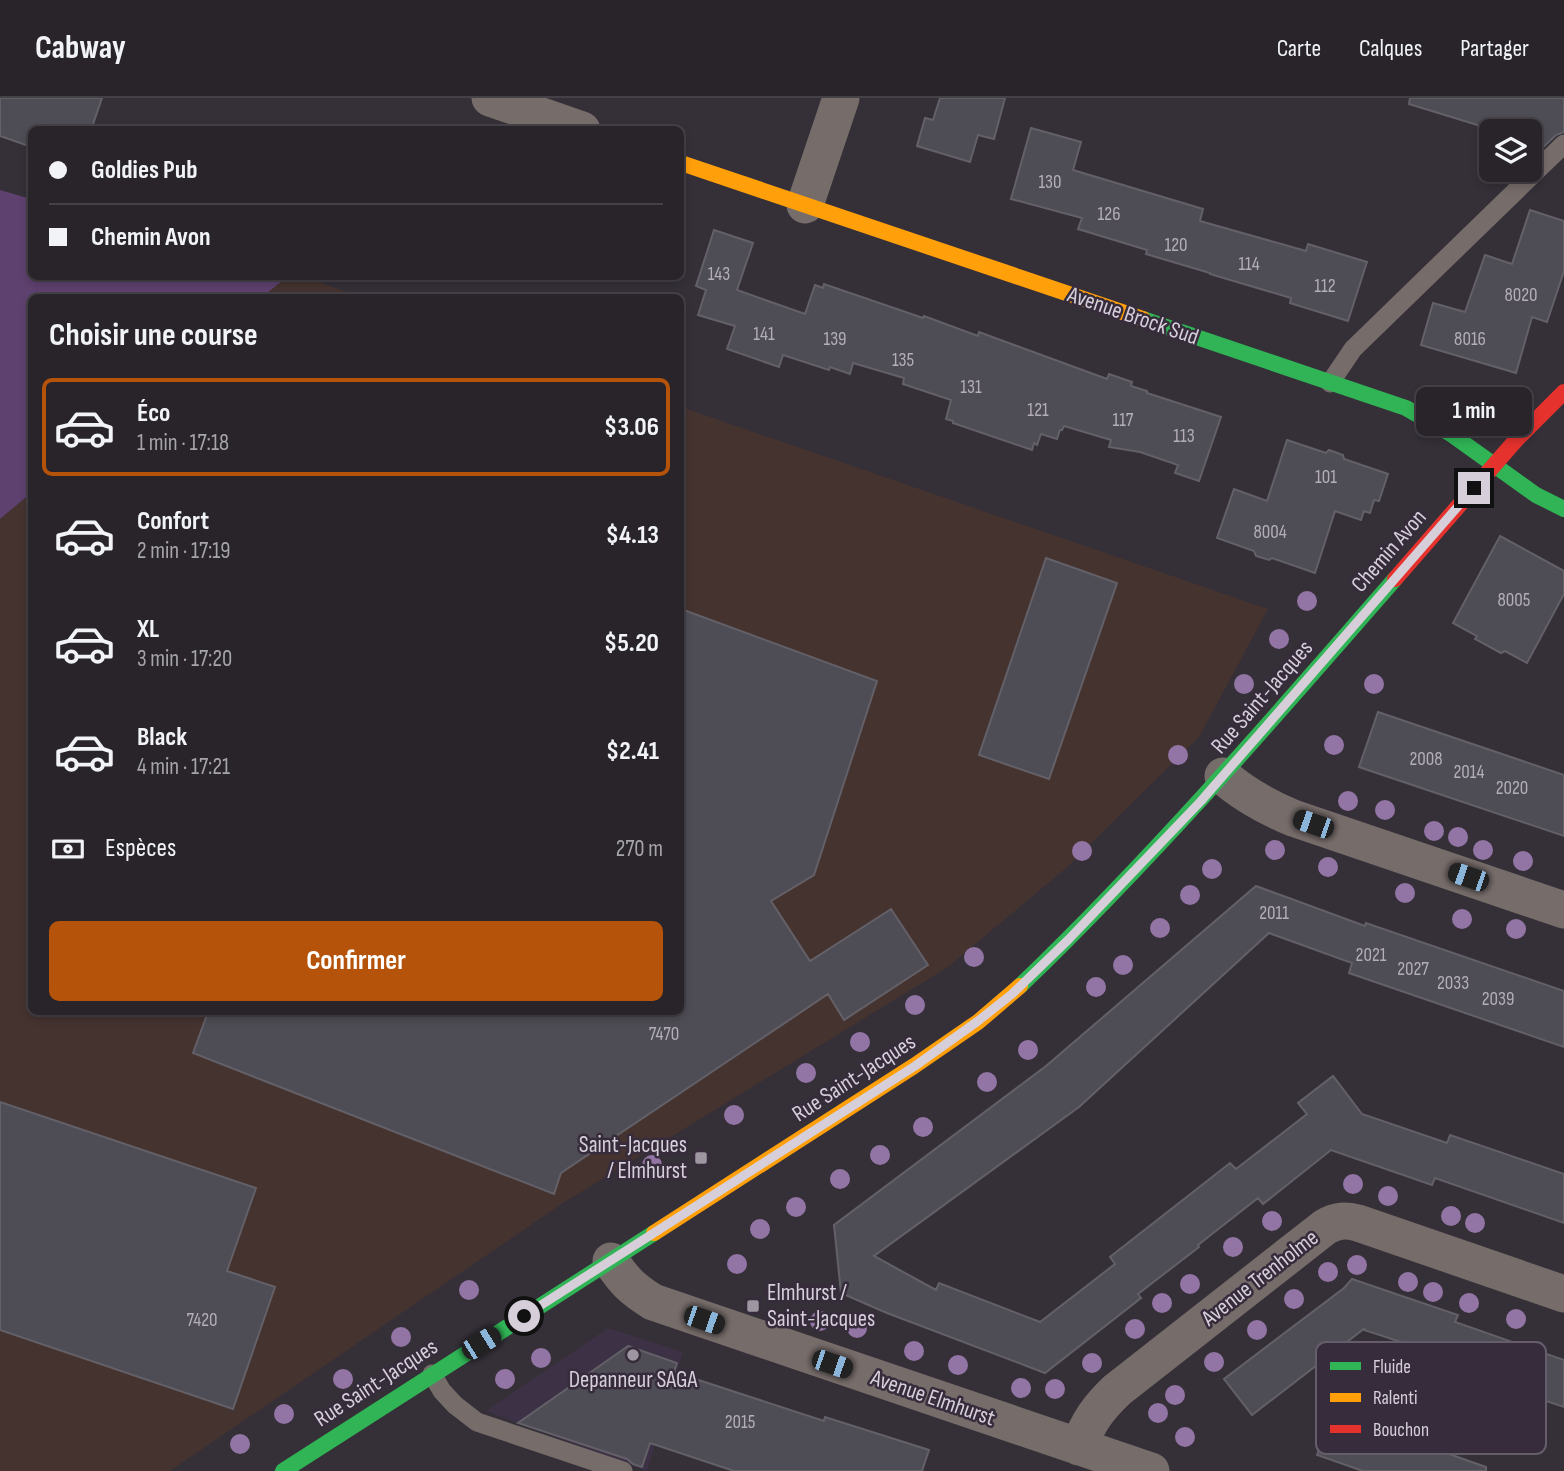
<!DOCTYPE html>
<html lang="fr">
<head>
<meta charset="utf-8">
<style>
  body { margin:0; font-family:"Sofia Sans Condensed",sans-serif; background:#343036; color:#f1f3f6; height:100vh; display:flex; flex-direction:column; font-size:26px; white-space:nowrap }
  * { box-sizing:border-box; margin:0 }
  p { font-size:23px; color:#a5a4a8 }
  .icon { flex:none; width:38px; height:38px; fill:none; stroke:currentColor; stroke-width:2; stroke-linecap:round; stroke-linejoin:round }
  .map { position:relative; flex:1; overflow:hidden }
  .details { position:absolute; left:28px; top:196px; width:656px; height:721px; display:flex; flex-direction:column; background:#28242a; border-radius:10px; box-shadow:0 4px 10px #0003,0 0 0 2px #444147 }
  .details>* { flex:none }
  .top-card { position:absolute; left:28px; top:28px; width:656px; height:154px; border-radius:10px; box-shadow:0 4px 10px #0003,0 0 0 2px #444147; display:grid; align-content:center; height:154px; padding:0 21px; background:#28242a }
  .tools { position:absolute; left:1479px; top:21px; display:grid; gap:14px }
  .tools a { display:grid; place-items:center; width:63px; height:63px; border-radius:10px; background:#28242a; box-shadow:0 4px 10px #0003,0 0 0 2px #444147; font-size:35px }
  .end { position:absolute; width:32px; height:32px; margin:-16px; border:9px solid #d6cfda; background:#111; box-shadow:0 0 0 4px #111 }
  .from { border-radius:50% }
  .bubble { position:absolute; height:49px; border-radius:10px; background:#28242a; box-shadow:0 4px 10px #0003,0 0 0 2px #444147; font-size:23px; font-weight:700; line-height:49px; text-align:center }
  .car { position:absolute; width:21px; height:42px; margin:-21px -10px; border-radius:9px; box-shadow:0 0 5px 2px #0007; background:linear-gradient(#222 24%,#8ab4d8 0 40%,#222 0 76%,#8ab4d8 0 86%,#222 0) }
  .top-card b { display:flex; align-items:center; gap:24px; height:66px; font-size:26px }
  .top-card b+b { border-top:2px solid #444147 }
  .top-card i { width:18px; height:18px; background:#f1f3f6 }
  ul { padding:0; list-style:none }
  li { display:flex; align-items:center; gap:21px; height:98px; margin:0 14px 10px; padding:0 7px; border:4px solid transparent; border-radius:10px }
  li div { flex:1 }
  li b { display:block; font-size:26px }
  li em { font-style:normal; font-weight:700 }
  li.current { border-color:#b45309 }
  li>.icon { width:63px; height:63px; stroke-width:1.5 }
  h2 { padding:0 21px; font-size:32px; line-height:84px }
  .pay { display:flex; align-items:center; gap:18px; height:77px; padding:0 21px; font-size:26px }
  .pay p { margin-inline-start:auto }
  .primary-button { display:flex; gap:14px; margin-top:auto; padding:14px 21px }
  .primary-button a { flex:1; height:80px; border-radius:10px; background:#b45309; color:#fff; font-size:28px; font-weight:700; line-height:80px; text-align:center }
  header { display:flex; align-items:center; gap:42px; box-sizing:border-box; height:98px; padding:0 35px; background:#28242a; border-bottom:2px solid #444147 }
  header strong { font-size:33px }
  nav { display:flex; gap:38px; margin-inline-start:auto; font-size:24px }
  .map>svg:first-child { display:block }
  .built { fill:#3d3145 }
  .industrial { fill:#453330 }
  .green { fill:#5f416f }
  .building { fill:#4e4c54; stroke:#636068; stroke-width:2 }
  .lines { fill:none; stroke-linecap:round; stroke-linejoin:round }
  .lane { stroke:#766c6a; stroke-width:19 }
  .street { stroke:#766c6a; stroke-width:37 }
  .fast { stroke:#30b455; stroke-width:16 }
  .slow { stroke:#ff9f0a; stroke-width:16 }
  .jam { stroke:#e5322d; stroke-width:16 }
  .tree { fill:#9275a4 }
  .route { stroke:#d6cfda; stroke-width:9 }
  .poi-dot { fill:#9e97a1; stroke:#362c3c; stroke-width:2.5 }
  .labels { text-anchor:middle; dominant-baseline:central; stroke-width:5; stroke-linejoin:round; paint-order:stroke }
  .number-label { font-size:19px; fill:#b4aeb8 }
  .street-label { font-size:23px; fill:#d6cfda; stroke:#362c3c }
  .poi-label { font-size:23px; fill:#d6cfda; stroke:#362c3c; text-anchor:end }
  .key { fill:#362c3c; stroke:#665d6b; stroke-width:2 }
  .key-label { font-size:19px; fill:#d6cfda }
</style>
</head>
<body>
<header>
<strong>Cabway</strong>
<nav><a>Carte</a><a>Calques</a><a>Partager</a></nav>
</header>
<div class="map">
<svg width="1564" height="1373" viewBox="0 0 1564 1373">
  <rect width="100%" height="100%" fill="#353038"/>
  <!-- built -->
  <path class="built" d="M608 1230 683 1254 647 1373 486 1313Z"/>
  <!-- industrial -->
  <path class="industrial" d="M287 178 302 179 363 199H262Z
    M681 309 1268 511 1199 639 1065 771 948 869 563 1105 170 1373H0V421L31 395 32 914H681Z"/>
  <!-- green -->
  <path class="green" d="M0 92 31 101 32 178 287 179 262 199 32 200 31 395 0 421Z"/>
  <!-- building -->
  <path class="building" d="M0 0H102L91 32H32V49L0 38Z
    M940 0H1005L994 41 978 37 970 64 917 48 925 20 933 22Z
    M1410 0H1564V34L1556 37 1540 52 1530 48V33H1497L1409 6Z
    M1031 30 1081 44 1073 72 1203 111 1200 123 1306 153 1308 146 1367 164 1348 223 1290 205 1291 200 1210 176V175L1146 156 1147 152 1078 131 1082 120 1011 101Z
    M1530 112 1564 123V173L1547 224 1532 219 1516 275 1421 247 1433 205 1465 214 1485 157 1512 166Z
    M714 132 753 145 737 192 805 216 815 187 823 190 824 186 923 220 924 218 978 238 979 234 1107 281 1109 276 1132 284 1131 288 1147 293V295L1221 319 1199 383 1175 375 1178 367 1140 354 1109 349 1111 342 1064 328 1062 332H1060L1057 341 1041 336 1037 347 1034 345 1032 352 953 325V323L946 321 951 302 903 286 904 280 853 265 850 276 830 269 829 272 783 257 779 269 727 251 735 228 698 217 706 192 696 188Z
    M1287 342 1326 355 1329 352 1343 357 1344 361 1388 376 1379 403 1374 402 1370 415 1364 413 1361 422 1335 413 1315 475 1272 460 1269 462 1256 458 1254 453 1217 440 1234 391 1267 403Z
    M1500 438 1564 473V496L1527 565 1505 553 1501 555 1475 541 1477 538 1453 525Z
    M1046 460 1117 485 1049 681 979 657Z
    M681 511 877 583 814 777 771 803 810 863 891 811 928 867 844 922 828 896 561 1075 554 1096 193 955 208 914H681Z
    M1378 614 1564 677V738L1359 669Z
    M1256 788 1365 828 1366 825 1564 893V949L1349 875 1352 865 1269 835 1079 1009 874 1158 936 1192 939 1185 1040 1224 1115 1166 1110 1159 1230 1065 1236 1071 1307 1016 1298 1005 1333 978 1362 1016 1447 1045 1450 1037 1564 1076V1125L1435 1080 1432 1087 1331 1052 1263 1106 1258 1100 1198 1147 1199 1149 1138 1196 1141 1200 1045 1275 887 1215 841 1195 834 1127 1046 968Z
    M0 1004 256 1090 227 1173 275 1189 233 1311 0 1232Z
    M1352 1181 1458 1217 1455 1224 1564 1262V1309L1441 1267 1444 1258 1364 1232 1365 1230 1252 1317 1224 1281 1344 1190Z
    M628 1248 677 1265 674 1274 824 1323 825 1319 929 1352 922 1373H734L650 1345 642 1369 633 1366 627 1361 518 1325Z
    M1333 1315 1486 1369V1373H1363L1317 1357Z"/>
  <g class="lines">
    <!-- lane -->
    <path class="lane" d="M1330 285 1353 251 1564 46
      M432 1276 442 1293 455 1307 477 1324 623 1373"/>
    <!-- street -->
    <path class="street" d="M490 0 582 32
      M805 107 841 0
      M1223 678C1244 697 1267 709 1293 720L1564 812
      M611 1163C624 1183 632 1191 653 1204L1151 1373
      M1079 1349C1088 1324 1098 1310 1117 1292L1325 1129C1337 1122 1345 1122 1358 1125L1564 1196"/>
    <!-- fast -->
    <path class="fast" d="M1143 221 1406 310 1451 336 1536 397 1564 411
      M1020 888C1153 760 1274 620 1395 481
      M283 1373 654 1135"/>
    <!-- slow -->
    <path class="slow" d="M681 65 1143 221
      M654 1135 914 968 978 924 1020 888"/>
    <!-- jam -->
    <path class="jam" d="M1395 481 1516 342 1564 294"/>
  </g>
  <!-- trees -->
  <g class="tree">
    <circle cx="1307" cy="503" r="10"/>
    <circle cx="1279" cy="541" r="10"/>
    <circle cx="1244" cy="586" r="10"/>
    <circle cx="1374" cy="586" r="10"/>
    <circle cx="1334" cy="647" r="10"/>
    <circle cx="1178" cy="657" r="10"/>
    <circle cx="1348" cy="703" r="10"/>
    <circle cx="1385" cy="712" r="10"/>
    <circle cx="1434" cy="733" r="10"/>
    <circle cx="1458" cy="739" r="10"/>
    <circle cx="1275" cy="752" r="10"/>
    <circle cx="1483" cy="752" r="10"/>
    <circle cx="1082" cy="753" r="10"/>
    <circle cx="1523" cy="763" r="10"/>
    <circle cx="1328" cy="769" r="10"/>
    <circle cx="1212" cy="771" r="10"/>
    <circle cx="1405" cy="795" r="10"/>
    <circle cx="1190" cy="797" r="10"/>
    <circle cx="1462" cy="821" r="10"/>
    <circle cx="1160" cy="830" r="10"/>
    <circle cx="1516" cy="831" r="10"/>
    <circle cx="974" cy="859" r="10"/>
    <circle cx="1123" cy="867" r="10"/>
    <circle cx="1096" cy="889" r="10"/>
    <circle cx="915" cy="907" r="10"/>
    <circle cx="860" cy="944" r="10"/>
    <circle cx="1028" cy="952" r="10"/>
    <circle cx="806" cy="975" r="10"/>
    <circle cx="987" cy="984" r="10"/>
    <circle cx="734" cy="1017" r="10"/>
    <circle cx="923" cy="1029" r="10"/>
    <circle cx="880" cy="1057" r="10"/>
    <circle cx="652" cy="1067" r="10"/>
    <circle cx="840" cy="1081" r="10"/>
    <circle cx="1353" cy="1086" r="10"/>
    <circle cx="1388" cy="1098" r="10"/>
    <circle cx="796" cy="1109" r="10"/>
    <circle cx="1451" cy="1118" r="10"/>
    <circle cx="1272" cy="1123" r="10"/>
    <circle cx="1475" cy="1125" r="10"/>
    <circle cx="760" cy="1131" r="10"/>
    <circle cx="1233" cy="1149" r="10"/>
    <circle cx="737" cy="1166" r="10"/>
    <circle cx="1357" cy="1167" r="10"/>
    <circle cx="1328" cy="1174" r="10"/>
    <circle cx="1408" cy="1184" r="10"/>
    <circle cx="1190" cy="1186" r="10"/>
    <circle cx="469" cy="1192" r="10"/>
    <circle cx="1433" cy="1194" r="10"/>
    <circle cx="1294" cy="1201" r="10"/>
    <circle cx="1162" cy="1205" r="10"/>
    <circle cx="1469" cy="1205" r="10"/>
    <circle cx="1516" cy="1221" r="10"/>
    <circle cx="820" cy="1223" r="10"/>
    <circle cx="857" cy="1230" r="10"/>
    <circle cx="1135" cy="1231" r="10"/>
    <circle cx="1257" cy="1232" r="10"/>
    <circle cx="401" cy="1239" r="10"/>
    <circle cx="914" cy="1253" r="10"/>
    <circle cx="541" cy="1260" r="10"/>
    <circle cx="1214" cy="1264" r="10"/>
    <circle cx="1092" cy="1265" r="10"/>
    <circle cx="958" cy="1267" r="10"/>
    <circle cx="343" cy="1281" r="10"/>
    <circle cx="505" cy="1281" r="10"/>
    <circle cx="1021" cy="1290" r="10"/>
    <circle cx="1055" cy="1291" r="10"/>
    <circle cx="1175" cy="1297" r="10"/>
    <circle cx="1158" cy="1315" r="10"/>
    <circle cx="284" cy="1316" r="10"/>
    <circle cx="1185" cy="1339" r="10"/>
    <circle cx="240" cy="1346" r="10"/>
  </g>
  <g class="lines">
    <!-- route -->
    <path class="route" d="M524 1218 915 968 978 923 1012 896 1068 842 1201 703 1474 390"/>
  </g>
  <!-- markers -->
  <g class="poi-dot">
    <rect x="694" y="1053" width="14" height="14" rx="3.5"/>
    <rect x="746" y="1201" width="14" height="14" rx="3.5"/>
    <circle cx="633" cy="1257" r="7"/>
  </g>
  <g class="labels">
    <!-- number labels -->
    <g class="number-label">
      <text x="1050" y="84">130</text>
      <text x="1109" y="116">126</text>
      <text x="1176" y="147">120</text>
      <text x="1249" y="166">114</text>
      <text x="719" y="176">143</text>
      <text x="1325" y="188">112</text>
      <text x="1521" y="197">8020</text>
      <text x="764" y="236">141</text>
      <text x="835" y="241">139</text>
      <text x="1470" y="241">8016</text>
      <text x="903" y="262">135</text>
      <text x="971" y="289">131</text>
      <text x="1038" y="312">121</text>
      <text x="1123" y="322">117</text>
      <text x="1184" y="338">113</text>
      <text x="1326" y="379">101</text>
      <text x="1270" y="434">8004</text>
      <text x="1514" y="502">8005</text>
      <text x="1426" y="661">2008</text>
      <text x="1469" y="674">2014</text>
      <text x="1512" y="690">2020</text>
      <text x="1274" y="815">2011</text>
      <text x="1371" y="857">2021</text>
      <text x="1413" y="871">2027</text>
      <text x="1453" y="885">2033</text>
      <text x="1498" y="901">2039</text>
      <text x="664" y="936">7470</text>
      <text x="202" y="1222">7420</text>
      <text x="740" y="1324">2015</text>
    </g>
    <!-- street labels -->
    <g class="street-label">
      <text transform="translate(1133 218) rotate(19)">Avenue Brock Sud</text>
      <text transform="translate(1389 453) rotate(-49)">Chemin Avon</text>
      <text transform="translate(1262 599) rotate(-49)">Rue Saint-Jacques</text>
      <text transform="translate(854 980) rotate(-33)">Rue Saint-Jacques</text>
      <text transform="translate(1260 1180) rotate(-38)">Avenue Trenholme</text>
      <text transform="translate(376 1285) rotate(-33)">Rue Saint-Jacques</text>
      <text transform="translate(933 1300) rotate(19)">Avenue Elmhurst</text>
    </g>
    <!-- poi labels -->
    <g class="poi-label">
      <text x="687" y="1047">Saint-Jacques<tspan x="687" dy="26">/ Elmhurst</tspan></text>
      <text x="767" y="1195" text-anchor="start">Elmhurst /<tspan x="767" dy="26">Saint-Jacques</tspan></text>
      <text x="633" y="1282" text-anchor="middle">Depanneur SAGA</text>
    </g>
  </g>
  <!-- legend -->
  <rect x="1316" y="1244" width="230" height="112" rx="10" class="key"/>
  <rect x="1330" y="1264" width="31" height="8" fill="#30b455"/>
  <rect x="1330" y="1295" width="31" height="9" fill="#ff9f0a"/>
  <rect x="1330" y="1327" width="31" height="8" fill="#e5322d"/>
  <g class="key-label">
    <text x="1373" y="1275">Fluide</text>
    <text x="1373" y="1306">Ralenti</text>
    <text x="1373" y="1338">Bouchon</text>
  </g>
</svg>
<div class="tools">
<a><svg class="icon" aria-label="layers" viewBox="0 0 24 24"><path d="M12 4l9 5-9 5-9-5zM3 14l9 5 9-5"/></svg></a>
</div>
<i class="end from" style="left:524px;top:1218px"></i>
<i class="end" style="left:1474px;top:390px"></i>
<div class="bubble" style="left:1416px;top:289px;width:116px">1 min</div>
<i class="car" style="left:1313px;top:726px;rotate:289deg"></i>
<i class="car" style="left:1468px;top:779px;rotate:289deg"></i>
<i class="car" style="left:704px;top:1222px;rotate:109deg"></i>
<i class="car" style="left:481px;top:1245px;rotate:58deg"></i>
<i class="car" style="left:832px;top:1266px;rotate:109deg"></i>
<div class="top-card">
<b><i class="from"></i>Goldies Pub</b>
<b><i></i>Chemin Avon</b>
</div>
<section class="details">
<h2>Choisir une course</h2>
<ul>
<li class="current"><svg class="icon" aria-label="car" viewBox="0 0 24 24"><path d="M5 17H2v-5l4-1 3-4h7l3 4 3 1v5h-3M9 17h6M6 11h13"/><circle cx="7" cy="17" r="2"/><circle cx="17" cy="17" r="2"/></svg><div><b>Éco</b><p>1 min · 17:18</p></div><em>$3.06</em></li>
<li><svg class="icon" aria-label="car" viewBox="0 0 24 24"><path d="M5 17H2v-5l4-1 3-4h7l3 4 3 1v5h-3M9 17h6M6 11h13"/><circle cx="7" cy="17" r="2"/><circle cx="17" cy="17" r="2"/></svg><div><b>Confort</b><p>2 min · 17:19</p></div><em>$4.13</em></li>
<li><svg class="icon" aria-label="car" viewBox="0 0 24 24"><path d="M5 17H2v-5l4-1 3-4h7l3 4 3 1v5h-3M9 17h6M6 11h13"/><circle cx="7" cy="17" r="2"/><circle cx="17" cy="17" r="2"/></svg><div><b>XL</b><p>3 min · 17:20</p></div><em>$5.20</em></li>
<li><svg class="icon" aria-label="car" viewBox="0 0 24 24"><path d="M5 17H2v-5l4-1 3-4h7l3 4 3 1v5h-3M9 17h6M6 11h13"/><circle cx="7" cy="17" r="2"/><circle cx="17" cy="17" r="2"/></svg><div><b>Black</b><p>4 min · 17:21</p></div><em>$2.41</em></li>
</ul>
<div class="pay"><svg class="icon" aria-label="cash" viewBox="0 0 24 24"><path d="M3 7h18v10H3z"/><circle cx="12" cy="12" r="2"/></svg>Espèces<p>270 m</p></div>
<div class="primary-button"><a>Confirmer</a></div>
</section>
</div>
</body>
</html>
